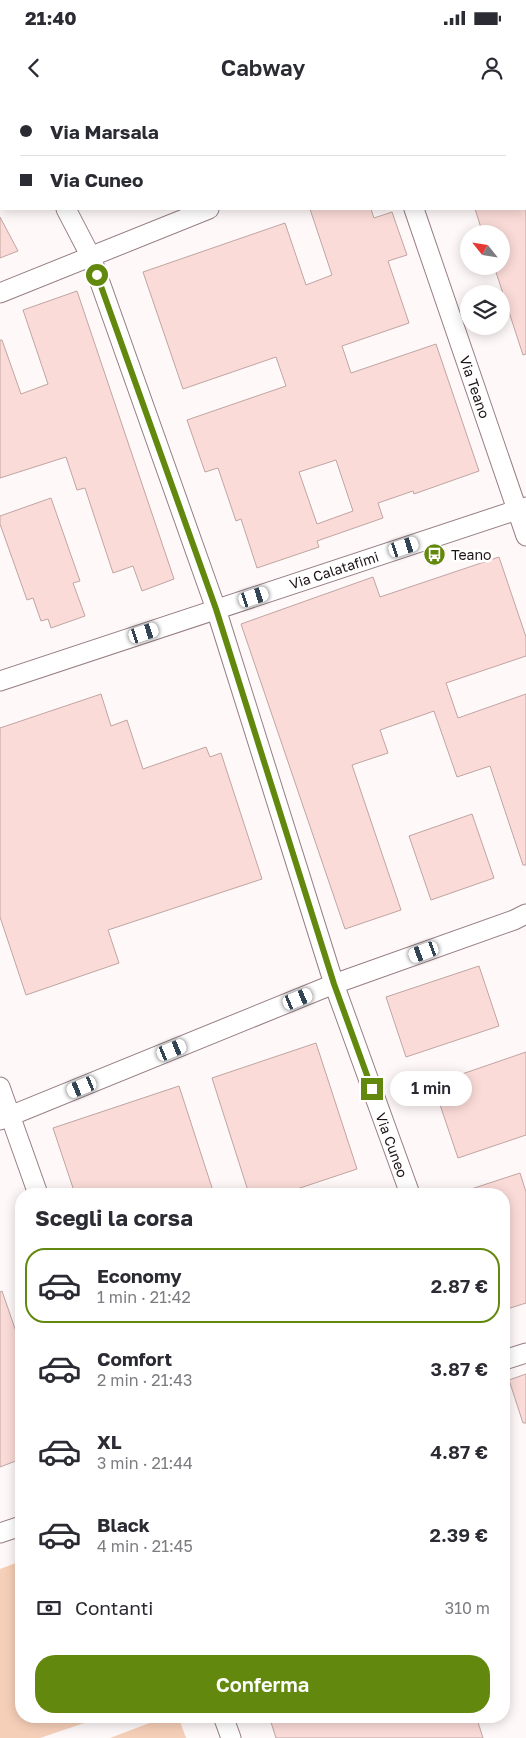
<!DOCTYPE html>
<html lang="it">
<head>
<meta charset="utf-8">
<style>
  body { margin:0; font-family:"Golos Text",sans-serif; background:#f7f7f7; color:#2b2b33; height:100vh; display:flex; flex-direction:column; font-size:19px; white-space:nowrap }
  * { box-sizing:border-box; margin:0 }
  p { font-size:16px; color:#7c7c81 }
  .icon { flex:none; width:28px; height:28px; fill:none; stroke:currentColor; stroke-width:2; stroke-linecap:round; stroke-linejoin:round }
  .map { position:relative; flex:1; overflow:hidden }
  .drawer { position:absolute; left:15px; top:1088px; width:495px; height:535px; display:flex; flex-direction:column; background:#fff; border-radius:20px; box-shadow:0 2px 12px #0003 }
  .drawer>* { flex:none }
  .banner { position:absolute; left:0px; top:0px; width:526px; height:110px; box-shadow:0 2px 12px #0003; display:grid; align-content:center; height:110px; padding:0 20px; background:#fff }
  .needle { width:32px; rotate:300deg }
  .buttons { position:absolute; left:460px; top:125px; display:grid; gap:10px }
  .buttons a { display:grid; place-items:center; width:50px; height:50px; border-radius:50%; background:#fff; box-shadow:0 2px 12px #0003; font-size:25px }
  .end { position:absolute; width:22px; height:22px; margin:-11px; border:6px solid #63880e; background:#fff; box-shadow:0 0 0 2px #fff }
  .from { border-radius:50% }
  .bubble { position:absolute; height:35px; border-radius:18px; background:#fff; box-shadow:0 2px 12px #0003; font-size:16px; font-weight:600; line-height:35px; text-align:center }
  .car { position:absolute; width:15px; height:30px; margin:-15px -8px; border-radius:6px; box-shadow:0 0 4px 1px #0007; background:linear-gradient(#fff 24%,#345 0 40%,#fff 0 76%,#345 0 86%,#fff 0) }
  .banner b { display:flex; align-items:center; gap:18px; height:48px; font-size:19px }
  .banner b+b { border-top:1px solid #e1e1e2 }
  .banner i { width:12px; height:12px; background:#2b2b33 }
  ul { padding:0; list-style:none }
  li { display:flex; align-items:center; gap:15px; height:75px; margin:0 10px 8px; padding:0 10px; border:2px solid transparent; border-radius:20px }
  li div { flex:1 }
  li b { display:block; font-size:19px }
  li em { font-style:normal; font-weight:600 }
  li.active { border-color:#63880e }
  li>.icon { width:45px; height:45px; stroke-width:1.5 }
  h2 { padding:0 20px; font-size:22px; line-height:60px }
  .pay { display:flex; align-items:center; gap:12px; height:55px; padding:0 20px; font-size:19px }
  .pay p { margin-inline-start:auto }
  .button { display:flex; gap:10px; margin-top:auto; padding:10px 20px }
  .button a { flex:1; height:58px; border-radius:20px; background:#63880e; color:#fff; font-size:20px; font-weight:600; line-height:58px; text-align:center }
  .status { display:flex; justify-content:space-between; align-items:center; height:35px; padding:0 25px; background:#fff; direction:ltr }
  .status svg { height:14px; fill:currentColor }
  header { display:flex; justify-content:space-between; align-items:center; height:65px; padding:0 20px; background:#fff; font-size:22px; font-weight:600 }
  .map>svg:first-child { display:block }
  .green { fill:#f6cfb8 }
  .building { fill:#fadbd7; stroke:#c0a5a2; fill-rule:evenodd }
  .lines { fill:none; stroke-linecap:round; stroke-linejoin:round }
  .street-casing { stroke:#977e84; stroke-width:21 }
  .street { stroke:#fff; stroke-width:19 }
  .route { stroke:#63880e; stroke-width:6 }
  .labels { text-anchor:middle; dominant-baseline:central; stroke-width:5; stroke-linejoin:round; paint-order:stroke }
  .street-label { font-size:14px; fill:#1e1417; stroke:#fff }
  .poi-label { font-size:14px; fill:#1e1417; stroke:#fff; text-anchor:start }
</style>
</head>
<body>
<div class="status"><b>21:40</b><svg viewBox="0 0 49 12"><path d="M0 12V9h3v3zM5 12V6h3v6zM10 12V3h3v9zM15 12V0h3v12zM26 1h20v11H26zM47 4h2v5h-2z"/></svg></div>
<header><svg class="icon" aria-label="back" viewBox="0 0 24 24"><path d="M15 5l-7 7 7 7"/></svg>Cabway<svg class="icon" aria-label="person" viewBox="0 0 24 24"><circle cx="12" cy="8" r="4"/><path d="M4 21q1-7 8-7t8 7"/></svg></header>
<div class="map">
<svg width="526" height="1638" viewBox="0 0 526 1638">
  <rect width="100%" height="100%" fill="#fef8f9"/>
  <!-- green -->
  <path class="green" d="M21 1461V1616H105L40 1638H0V1469Z
    M168 1616H178L186 1638H110Z"/>
  <!-- building -->
  <path class="building" d="M310 109H371L374 118 392 112 407 155 388 161 409 223 342 246 351 273 436 244 479 371 414 394 413 391 378 403 383 418 317 441 319 447 257 468 241 419 236 421 218 368 205 372 187 320 286 286 276 257 183 289 143 172 285 123 306 185 332 175ZM336 360 353 411 317 424 299 372Z
    M475 109H526V254L523 255 494 166H501V134H483Z
    M0 117 18 151 0 158Z
    M77 191 174 479 142 491 133 466 113 473 85 388 77 390 66 357 0 378V240H2L21 294 48 284 23 210Z
    M51 398 80 481 73 483 85 516 51 528 48 519 41 521 33 498 27 500 0 424V416Z
    M499 457 526 537V556L446 583 458 618 526 594V765H523L490 666 457 677 434 611 380 630 388 653 352 665 401 810 345 829 241 524 373 477 380 497Z
    M101 594 111 626 127 620 143 669 206 647 210 657 221 653 262 779 108 830 119 863 26 895 0 817V628Z
    M472 714 494 778 431 800 409 736Z
    M479 866 499 926 406 957 386 897Z
    M316 943 357 1069 282 1094H249L212 978Z
    M526 952V1035L458 1058 433 984Z
    M179 986 214 1094H75L53 1028Z
    M520 1073 526 1092V1203L504 1210V1094H465V1091Z
    M2 1191 21 1246V1359L0 1367V1192Z
    M526 1274V1323H523L509 1280Z
    M269 1616H476L483 1638H276Z"/>
  <g class="lines">
    <defs>
      <path id="street" d="M10 0 11 1
        M378 0V1
        M480 1 483 0
        M66 109 91 157 216 509 334 884 410 1094
        M414 109 526 436
        M0 193 209 109
        M0 581 526 407
        M0 987 38 1094
        M0 1020 334 884 514 820 526 814
        M504 1260 526 1253
        M0 1433 21 1426
        M223 1616 231 1638"/>
    </defs>
    <!-- street casing -->
    <use href="#street" class="street-casing"/>
    <!-- street -->
    <use href="#street" class="street"/>
  </g>
  <g class="lines">
    <!-- route -->
    <path class="route" d="M97 175 216 509 334 884 372 989"/>
  </g>
  <!-- icons -->
  <defs>
    <symbol id="bus-disc" viewBox="-11 -11 22 22"><circle r="9.5" fill="#63880e" stroke="#fff"/><path d="M-5-6H5V4H4V6H2V4H-2V6H-4V4H-5ZM-3.5-4V0h7V-4ZM-3.5 1.2v1.5H-2V1.2ZM2 1.2v1.5H3.5V1.2Z" fill="#fff"/></symbol>
  </defs>
  <g fill-rule="evenodd">
    <use href="#bus-disc" x="422" y="442" width="25" height="25"/>
  </g>
  <g class="labels">
    <!-- street labels -->
    <g class="street-label">
      <text transform="translate(475 287) rotate(71)">Via Teano</text>
      <text transform="translate(334 470) rotate(-18)">Via Calatafimi</text>
      <text transform="translate(392 1045) rotate(70)">Via Cuneo</text>
    </g>
    <!-- poi labels -->
    <g class="poi-label">
      <text x="451" y="454">Teano</text>
    </g>
  </g>
</svg>
<div class="buttons">
<a><svg class="needle" viewBox="-14 -14 28 28"><path d="M0-13l5 13h-10z" fill="#e53935"/><path d="M0 13l5-13h-10z" fill="#7c7c81"/></svg></a>
<a><svg class="icon" aria-label="layers" viewBox="0 0 24 24"><path d="M12 4l9 5-9 5-9-5zM3 14l9 5 9-5"/></svg></a>
</div>
<i class="end from" style="left:97px;top:175px"></i>
<i class="end" style="left:372px;top:989px"></i>
<div class="bubble" style="left:390px;top:971px;width:82px">1 min</div>
<i class="car" style="left:404px;top:447px;rotate:72deg"></i>
<i class="car" style="left:254px;top:497px;rotate:72deg"></i>
<i class="car" style="left:144px;top:533px;rotate:72deg"></i>
<i class="car" style="left:424px;top:852px;rotate:250deg"></i>
<i class="car" style="left:298px;top:899px;rotate:68deg"></i>
<i class="car" style="left:172px;top:950px;rotate:68deg"></i>
<i class="car" style="left:82px;top:987px;rotate:248deg"></i>
<div class="banner">
<b><i class="from"></i>Via Marsala</b>
<b><i></i>Via Cuneo</b>
</div>
<section class="drawer">
<h2>Scegli la corsa</h2>
<ul>
<li class="active"><svg class="icon" aria-label="car" viewBox="0 0 24 24"><path d="M5 17H2v-5l4-1 3-4h7l3 4 3 1v5h-3M9 17h6M6 11h13"/><circle cx="7" cy="17" r="2"/><circle cx="17" cy="17" r="2"/></svg><div><b>Economy</b><p>1 min · 21:42</p></div><em>2.87 €</em></li>
<li><svg class="icon" aria-label="car" viewBox="0 0 24 24"><path d="M5 17H2v-5l4-1 3-4h7l3 4 3 1v5h-3M9 17h6M6 11h13"/><circle cx="7" cy="17" r="2"/><circle cx="17" cy="17" r="2"/></svg><div><b>Comfort</b><p>2 min · 21:43</p></div><em>3.87 €</em></li>
<li><svg class="icon" aria-label="car" viewBox="0 0 24 24"><path d="M5 17H2v-5l4-1 3-4h7l3 4 3 1v5h-3M9 17h6M6 11h13"/><circle cx="7" cy="17" r="2"/><circle cx="17" cy="17" r="2"/></svg><div><b>XL</b><p>3 min · 21:44</p></div><em>4.87 €</em></li>
<li><svg class="icon" aria-label="car" viewBox="0 0 24 24"><path d="M5 17H2v-5l4-1 3-4h7l3 4 3 1v5h-3M9 17h6M6 11h13"/><circle cx="7" cy="17" r="2"/><circle cx="17" cy="17" r="2"/></svg><div><b>Black</b><p>4 min · 21:45</p></div><em>2.39 €</em></li>
</ul>
<div class="pay"><svg class="icon" aria-label="cash" viewBox="0 0 24 24"><path d="M3 7h18v10H3z"/><circle cx="12" cy="12" r="2"/></svg>Contanti<p>310 m</p></div>
<div class="button"><a>Conferma</a></div>
</section>
</div>
</body>
</html>
